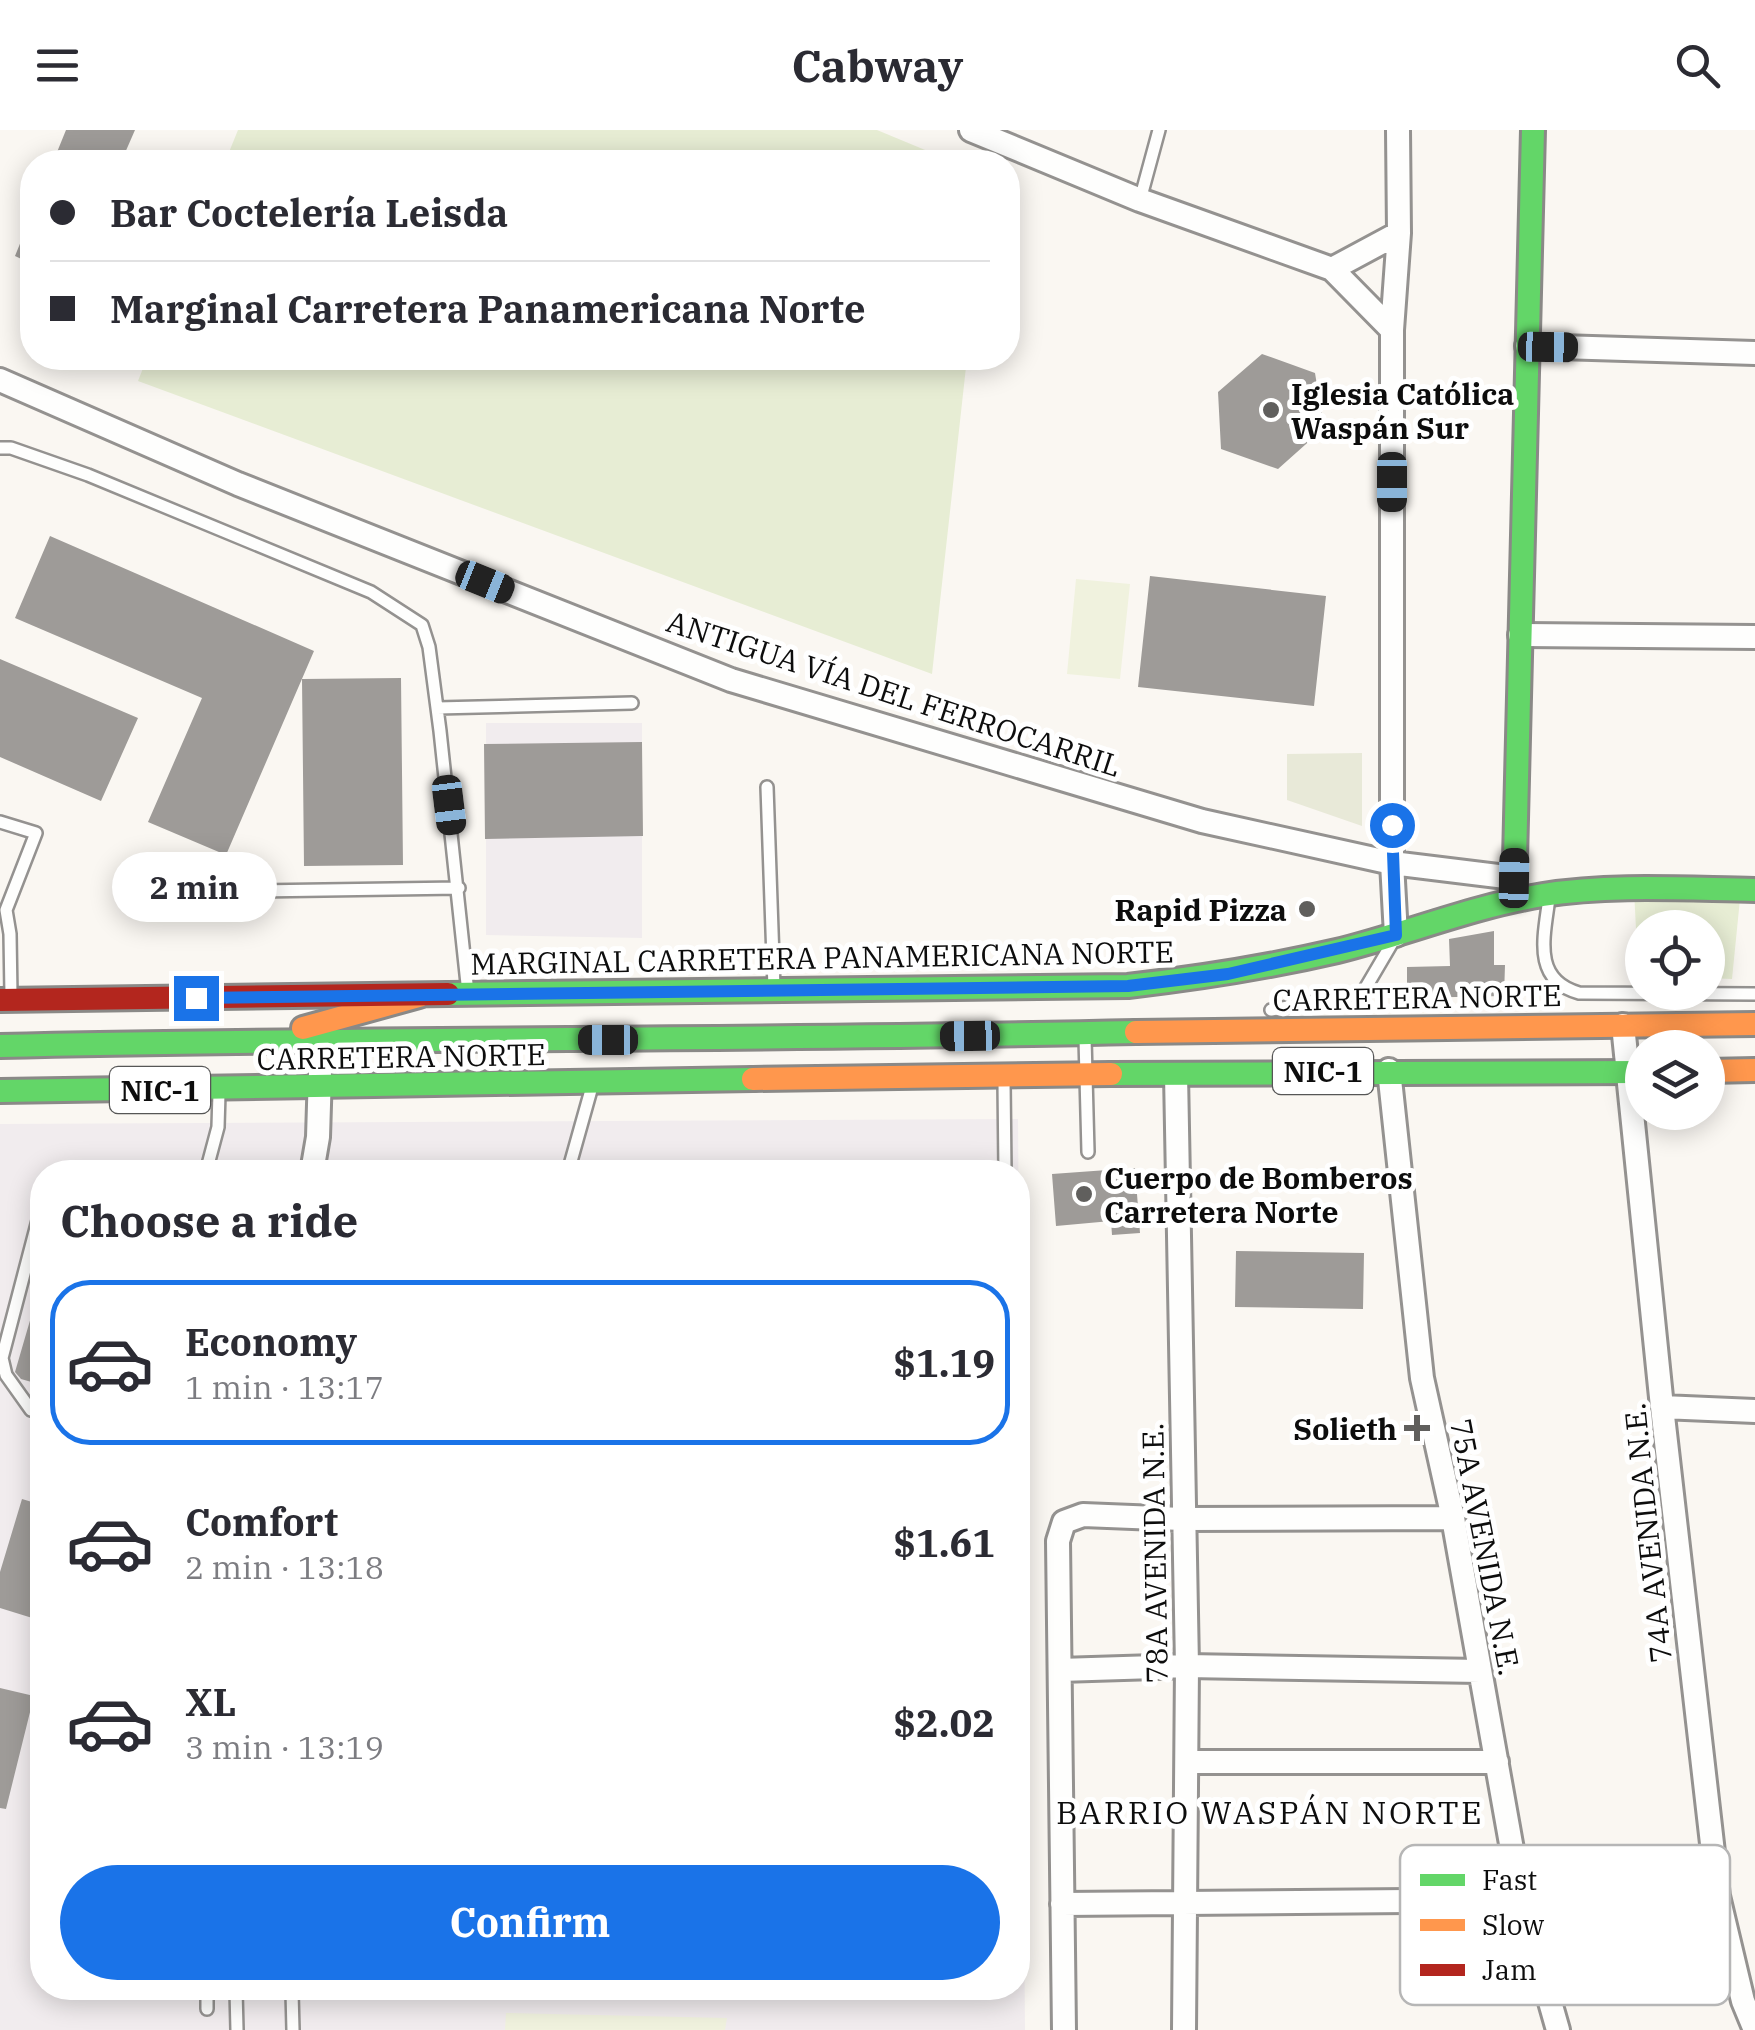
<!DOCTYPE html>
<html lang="en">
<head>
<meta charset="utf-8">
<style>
  body { margin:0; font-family:"IBM Plex Serif",serif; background:#f7f7f7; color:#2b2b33; height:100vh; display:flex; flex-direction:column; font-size:38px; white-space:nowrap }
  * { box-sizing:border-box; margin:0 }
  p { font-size:32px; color:#7c7c81 }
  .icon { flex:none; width:55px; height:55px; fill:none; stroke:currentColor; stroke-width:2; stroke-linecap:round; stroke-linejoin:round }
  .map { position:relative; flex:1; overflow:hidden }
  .panel { position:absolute; left:30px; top:1030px; width:1000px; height:840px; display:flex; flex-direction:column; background:#fff; border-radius:40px; box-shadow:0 5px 25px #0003 }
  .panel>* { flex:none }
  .hud { position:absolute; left:20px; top:20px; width:1000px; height:220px; border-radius:40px; box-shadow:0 5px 25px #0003; display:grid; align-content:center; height:220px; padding:0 30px; background:#fff }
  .controls { position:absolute; left:1625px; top:780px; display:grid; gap:20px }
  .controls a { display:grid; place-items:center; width:100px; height:100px; border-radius:50%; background:#fff; box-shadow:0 5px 25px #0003; font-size:50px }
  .end { position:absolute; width:45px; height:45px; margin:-22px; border:12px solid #1a73e8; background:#fff; box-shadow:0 0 0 5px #fff }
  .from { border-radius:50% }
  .bubble { position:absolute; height:70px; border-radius:35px; background:#fff; box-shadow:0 5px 25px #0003; font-size:32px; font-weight:700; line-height:70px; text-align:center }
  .car { position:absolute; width:30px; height:60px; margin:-30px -15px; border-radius:12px; box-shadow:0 0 8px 2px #0007; background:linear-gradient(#222 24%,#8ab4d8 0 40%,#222 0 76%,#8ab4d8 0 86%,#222 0) }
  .hud b { display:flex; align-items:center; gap:35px; height:95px; font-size:38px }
  .hud b+b { border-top:2px solid #e1e1e2 }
  .hud i { width:25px; height:25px; background:#2b2b33 }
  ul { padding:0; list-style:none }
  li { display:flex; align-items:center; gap:30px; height:165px; margin:0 20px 15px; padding:0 10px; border:5px solid transparent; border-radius:40px }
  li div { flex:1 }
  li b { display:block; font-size:38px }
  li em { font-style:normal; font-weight:700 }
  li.current { border-color:#1a73e8 }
  li>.icon { width:90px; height:90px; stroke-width:1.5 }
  h2 { padding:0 30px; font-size:45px; line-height:120px }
  .button { display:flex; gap:20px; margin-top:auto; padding:20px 30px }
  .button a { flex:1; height:115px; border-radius:60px; background:#1a73e8; color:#fff; font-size:40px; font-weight:700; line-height:115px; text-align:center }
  header { display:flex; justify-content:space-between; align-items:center; height:130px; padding:0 30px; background:#fff; font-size:45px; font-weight:700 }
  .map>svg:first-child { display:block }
  .industrial { fill:#f1ecee; fill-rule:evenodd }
  .green { fill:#e7edd4 }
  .cemetery { fill:#e8e9d8 }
  .pitch { fill:#f0f2de }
  .building { fill:#9e9b98 }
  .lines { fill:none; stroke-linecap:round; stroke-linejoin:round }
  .lane-casing { stroke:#949290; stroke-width:16 }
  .street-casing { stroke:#949290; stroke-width:28 }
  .fast-casing { stroke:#8a8987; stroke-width:28 }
  .slow-casing { stroke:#8a8987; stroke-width:28 }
  .jam-casing { stroke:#8a8987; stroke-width:28 }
  .lane { stroke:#fefefd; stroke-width:11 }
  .street { stroke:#fefefd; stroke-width:22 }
  .fast { stroke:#63d668; stroke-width:22 }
  .slow { stroke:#ff974d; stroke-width:22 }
  .jam { stroke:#b3261e; stroke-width:22 }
  .route { stroke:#1a73e8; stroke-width:12 }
  .poi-dot { fill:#605f5d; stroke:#fff; stroke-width:4 }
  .labels { text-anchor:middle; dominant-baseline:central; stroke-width:10; stroke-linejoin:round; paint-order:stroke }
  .shield { fill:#fff; stroke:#565656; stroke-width:2.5 }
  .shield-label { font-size:28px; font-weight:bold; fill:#0d0d0d }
  .poi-label { font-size:30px; font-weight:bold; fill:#0d0d0d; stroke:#fff; text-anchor:start }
  .street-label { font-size:30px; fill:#0d0d0d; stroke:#fff }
  .neighbourhood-label { font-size:32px; letter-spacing:2.5px; fill:#0d0d0d; stroke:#fff }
  .key { fill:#fff; stroke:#b6b6b6; stroke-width:2.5 }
  .key-label { font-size:28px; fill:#0d0d0d }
</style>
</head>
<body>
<header><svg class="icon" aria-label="menu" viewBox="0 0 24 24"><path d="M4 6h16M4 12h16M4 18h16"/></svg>Cabway<svg class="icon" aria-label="search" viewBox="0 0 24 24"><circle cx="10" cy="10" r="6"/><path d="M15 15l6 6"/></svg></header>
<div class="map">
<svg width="1755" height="1900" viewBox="0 0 1755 1900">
  <rect width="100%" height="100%" fill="#faf7f2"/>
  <!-- industrial -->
  <path class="industrial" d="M486 593H642V808L486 805Z
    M1018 989 1025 1900H0V994ZM42 1042H1018V1858H42Z"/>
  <!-- green -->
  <path class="green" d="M238 0H877L954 32H225Z
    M147 228H967L932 544 138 251Z
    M1741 759 1732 849 1708 848V798H1642V839L1638 838 1634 760Z"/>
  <!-- cemetery -->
  <path class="cemetery" d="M1362 623V696L1287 670V624Z"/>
  <!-- pitch -->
  <path class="pitch" d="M1076 449 1130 454 1120 549 1067 544Z
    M506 1883 727 1888 725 1900H505Z"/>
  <!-- building -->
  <path class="building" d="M66 0H135L121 32H53Z
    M32 84V134L15 126Z
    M1262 224 1315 243 1324 298 1278 339 1221 319 1218 262Z
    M50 406 314 521 226 725 148 692 202 568 15 488Z
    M1150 446 1326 466 1314 576 1138 557Z
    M0 529 138 588 101 671 0 627Z
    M401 548 403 735 304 736 302 549Z
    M642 612 643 706 485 709 484 614Z
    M1494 801V835H1505L1504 866 1407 868V837L1450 836 1449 809Z
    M1135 1038 1140 1103 1112 1105 1111 1091 1056 1096 1052 1044Z
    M1236 1121 1364 1123 1363 1179 1235 1177Z
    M38 1163 42 1164V1255L21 1249 15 1242Z
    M22 1369 42 1375V1491L0 1478V1442Z
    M0 1558 34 1566 6 1679 0 1678Z"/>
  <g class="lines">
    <defs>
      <path id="lane" d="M1140 70 1159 0
        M0 318H11L88 345 371 462 422 495 429 517 440 601 468 863
        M437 578 632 573
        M767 657 774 858
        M0 692 36 703 6 780 10 804 11 865
        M257 761 459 758
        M1549 768C1544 807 1532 850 1579 863L1755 864
        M1271 880 1362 864 1392 813
        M1085 908 1088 1022
        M1004 952 1005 1042
        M69 1042 79 1040 108 1042
        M206 1042 218 997 219 963
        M568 1042 591 960
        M31 1280 6 1245 2 1228 42 1075
        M134 1858 315 1862 326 1858
        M236 1860 237 1900
        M292 1862 293 1900
        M207 1879V1858"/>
      <path id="street" d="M971 0 1140 70 1332 139 1392 200
        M1332 139 1399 103
        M1527 216 1755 223
        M0 250 238 354 731 550 1202 691 1392 733 1514 748
        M1520 505 1755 507
        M1396 805 1392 733V200L1399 103 1398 0
        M1623 895 1662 1277 1718 1766 1743 1871 1755 1900
        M1389 940 1422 1248 1453 1388 1521 1770 1558 1900
        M1176 944 1187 1536 1184 1900
        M312 1042 318 1007 321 910
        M1662 1277 1755 1281
        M1060 1540 1187 1536 1480 1541
        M1188 1632H1497
        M1062 1774 1521 1770
        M1064 1900 1058 1411 1064 1392 1083 1385 1182 1389 1453 1388"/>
      <path id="fast" d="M1514 770 1533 0
        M448 864 1128 856C1199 848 1268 837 1337 821 1406 804 1473 776 1543 765 1612 754 1685 759 1755 760
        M0 916C379 907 757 911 1136 902
        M1111 944 1642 942
        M0 961 753 949"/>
      <path id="slow" d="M303 898 419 866
        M1136 902 1755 894
        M1708 941 1755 940
        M753 949 1111 944"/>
      <path id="jam" d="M0 870 448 864"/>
    </defs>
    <!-- lane casing -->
    <use href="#lane" class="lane-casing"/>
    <!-- street casing -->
    <use href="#street" class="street-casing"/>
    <!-- fast casing -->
    <use href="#fast" class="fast-casing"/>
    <!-- slow casing -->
    <use href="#slow" class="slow-casing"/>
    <!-- jam casing -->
    <use href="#jam" class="jam-casing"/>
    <!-- lane -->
    <use href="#lane" class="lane"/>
    <!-- street -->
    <use href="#street" class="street"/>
    <!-- fast -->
    <use href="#fast" class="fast"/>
    <!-- slow -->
    <use href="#slow" class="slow"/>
    <!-- jam -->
    <use href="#jam" class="jam"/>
  </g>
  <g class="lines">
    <!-- route -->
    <path class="route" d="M196 868 1128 856 1228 844 1396 805 1392 695"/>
  </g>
  <!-- markers -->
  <g class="poi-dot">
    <circle cx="1271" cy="280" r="10"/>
    <circle cx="1307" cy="779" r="10"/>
    <circle cx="1084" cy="1064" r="10"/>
    <path d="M1412 1283h10v10h10v10h-10v10h-10v-10h-10v-10h10z"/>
  </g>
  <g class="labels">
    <!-- shield labels -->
    <g class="shield">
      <rect x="1273" y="918" width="100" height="46" rx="8"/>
      <rect x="110" y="937" width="100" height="46" rx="8"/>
    </g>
    <g class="shield-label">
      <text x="1323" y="941">NIC-1</text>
      <text x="160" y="960">NIC-1</text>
    </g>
    <!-- poi labels -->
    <g class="poi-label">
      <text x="1291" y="263">Iglesia Católica<tspan x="1291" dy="34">Waspán Sur</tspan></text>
      <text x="1287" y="779" text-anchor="end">Rapid Pizza</text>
      <text x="1104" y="1047">Cuerpo de Bomberos<tspan x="1104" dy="34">Carretera Norte</tspan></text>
      <text x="1397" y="1298" text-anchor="end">Solieth</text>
    </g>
    <!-- street labels -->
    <g class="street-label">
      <text transform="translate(894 563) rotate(18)">ANTIGUA VÍA DEL FERROCARRIL</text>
      <text transform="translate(822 827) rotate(-1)">MARGINAL CARRETERA PANAMERICANA NORTE</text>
      <text transform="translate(1417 867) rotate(-1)">CARRETERA NORTE</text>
      <text transform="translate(401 926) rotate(-1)">CARRETERA NORTE</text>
      <text transform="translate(1647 1403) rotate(-96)">74A AVENIDA N.E.</text>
      <text transform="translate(1486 1417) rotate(79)">75A AVENIDA N.E.</text>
      <text transform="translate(1154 1423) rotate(-91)">78A AVENIDA N.E.</text>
    </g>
    <!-- neighbourhood labels -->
    <g class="neighbourhood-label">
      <text x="1270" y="1682">BARRIO WASPÁN NORTE</text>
    </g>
  </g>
  <!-- legend -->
  <rect x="1400" y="1715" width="330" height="160" rx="15" class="key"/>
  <rect x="1420" y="1744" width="45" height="12" fill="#63d668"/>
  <rect x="1420" y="1789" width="45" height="12" fill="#ff974d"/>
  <rect x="1420" y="1834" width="45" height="12" fill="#b3261e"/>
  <g class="key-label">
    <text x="1482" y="1760">Fast</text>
    <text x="1482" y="1805">Slow</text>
    <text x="1482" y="1850">Jam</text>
  </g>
</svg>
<div class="controls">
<a><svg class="icon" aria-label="locate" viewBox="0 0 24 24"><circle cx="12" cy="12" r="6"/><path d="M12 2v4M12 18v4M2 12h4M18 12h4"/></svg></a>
<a><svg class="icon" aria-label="layers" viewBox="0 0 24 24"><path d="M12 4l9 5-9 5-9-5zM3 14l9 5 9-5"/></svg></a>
</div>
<i class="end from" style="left:1392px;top:695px"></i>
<i class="end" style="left:196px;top:868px"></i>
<div class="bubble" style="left:112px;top:722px;width:165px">2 min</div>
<i class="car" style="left:1548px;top:217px;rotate:91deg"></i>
<i class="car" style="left:1392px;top:352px;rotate:180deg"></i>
<i class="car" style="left:485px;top:452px;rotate:112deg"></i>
<i class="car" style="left:449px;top:675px;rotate:173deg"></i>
<i class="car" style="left:1514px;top:748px;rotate:1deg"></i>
<i class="car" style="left:970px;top:906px;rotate:269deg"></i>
<i class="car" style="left:608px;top:910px;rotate:270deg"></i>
<div class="hud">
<b><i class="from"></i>Bar Coctelería Leisda</b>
<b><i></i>Marginal Carretera Panamericana Norte</b>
</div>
<section class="panel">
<h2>Choose a ride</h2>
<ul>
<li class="current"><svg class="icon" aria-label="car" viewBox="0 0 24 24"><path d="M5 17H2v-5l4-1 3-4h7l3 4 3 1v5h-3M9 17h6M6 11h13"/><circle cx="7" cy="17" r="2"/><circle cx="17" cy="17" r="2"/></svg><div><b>Economy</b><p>1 min · 13:17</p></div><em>$1.19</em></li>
<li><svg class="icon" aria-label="car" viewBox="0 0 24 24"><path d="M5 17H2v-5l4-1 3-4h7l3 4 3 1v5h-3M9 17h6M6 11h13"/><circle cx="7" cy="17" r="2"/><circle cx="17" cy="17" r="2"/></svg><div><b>Comfort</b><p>2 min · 13:18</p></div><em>$1.61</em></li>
<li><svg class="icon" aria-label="car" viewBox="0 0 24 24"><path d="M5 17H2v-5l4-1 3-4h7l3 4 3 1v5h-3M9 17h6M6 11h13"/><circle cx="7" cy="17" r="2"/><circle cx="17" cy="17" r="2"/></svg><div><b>XL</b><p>3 min · 13:19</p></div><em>$2.02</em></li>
</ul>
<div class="button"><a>Confirm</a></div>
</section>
</div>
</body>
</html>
